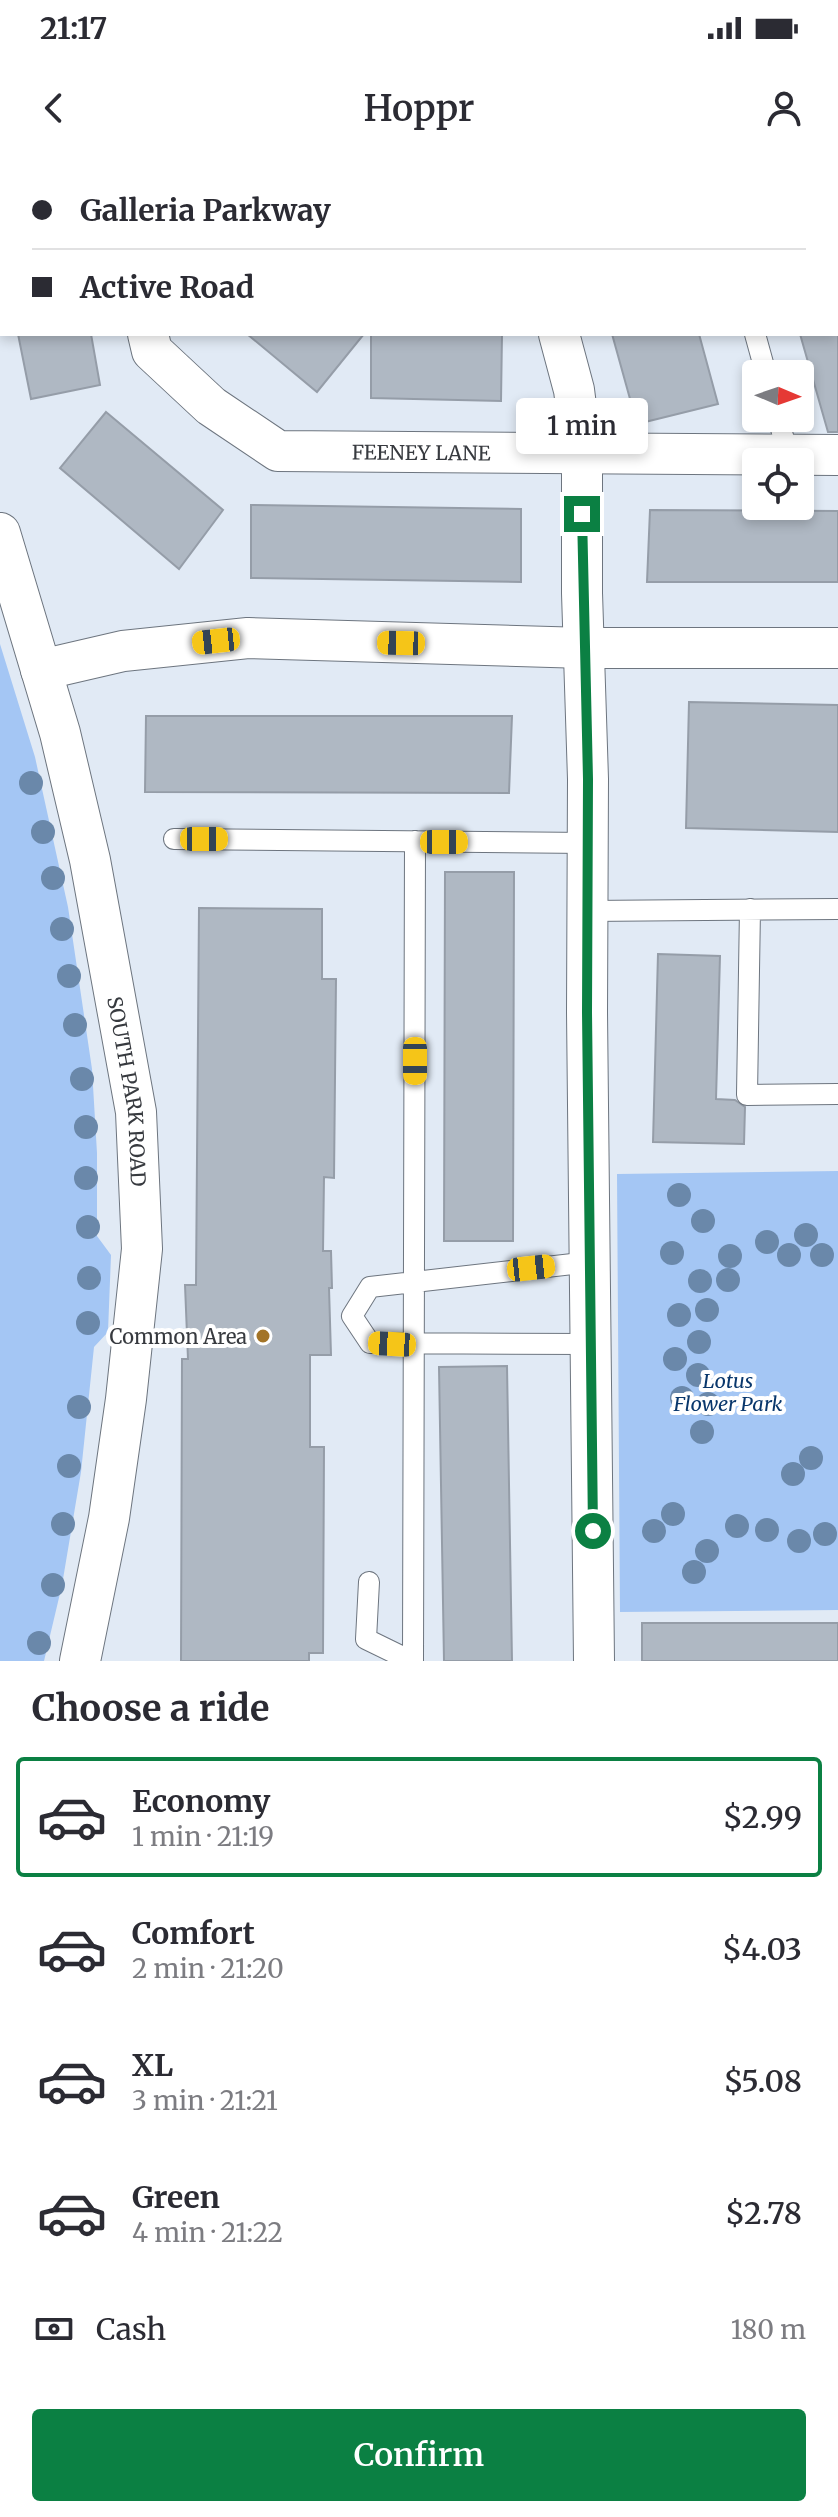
<!DOCTYPE html>
<html lang="en">
<head>
<meta charset="utf-8">
<style>
  body { margin:0; font-family:Merriweather,serif; background:#f7f7f7; color:#2b2b33; height:100vh; display:flex; flex-direction:column; font-size:30px; white-space:nowrap }
  * { box-sizing:border-box; margin:0 }
  p { font-size:26px; color:#7c7c81 }
  .icon { flex:none; width:44px; height:44px; fill:none; stroke:currentColor; stroke-width:2; stroke-linecap:round; stroke-linejoin:round }
  .map { position:relative; height:1501px; overflow:hidden }
  .sheet { display:flex; flex-direction:column; background:#fff; flex:1 }
  .sheet>* { flex:none }
  .guide { position:absolute; left:0px; top:0px; width:838px; height:176px; box-shadow:0 4px 12px #0003; display:grid; align-content:center; height:176px; padding:0 32px; background:#fff }
  .needle { width:52px; rotate:92deg }
  .tools { position:absolute; left:742px; top:200px; display:grid; gap:16px }
  .tools a { display:grid; place-items:center; width:72px; height:72px; border-radius:8px; background:#fff; box-shadow:0 4px 12px #0003; font-size:40px }
  .end { position:absolute; width:36px; height:36px; margin:-18px; border:10px solid #0b8043; background:#fff; box-shadow:0 0 0 4px #fff }
  .from { border-radius:50% }
  .bubble { position:absolute; height:56px; border-radius:8px; background:#fff; box-shadow:0 4px 12px #0003; font-size:26px; font-weight:600; line-height:56px; text-align:center }
  .car { position:absolute; width:24px; height:48px; margin:-24px -12px; border-radius:10px; box-shadow:0 0 6px 2px #0007; background:linear-gradient(#f5c518 24%,#345 0 40%,#f5c518 0 76%,#345 0 86%,#f5c518 0) }
  .guide b { display:flex; align-items:center; gap:28px; height:76px; font-size:30px }
  .guide b+b { border-top:2px solid #e1e1e2 }
  .guide i { width:20px; height:20px; background:#2b2b33 }
  ul { padding:0; list-style:none }
  li { display:flex; align-items:center; gap:24px; height:120px; margin:0 16px 12px; padding:0 16px; border:4px solid transparent; border-radius:8px }
  li div { flex:1 }
  li b { display:block; font-size:30px }
  li em { font-style:normal; font-weight:600 }
  li.on { border-color:#0b8043 }
  li>.icon { width:72px; height:72px; stroke-width:1.5 }
  h2 { padding:0 32px; font-size:36px; line-height:96px }
  .pay { display:flex; align-items:center; gap:20px; height:88px; padding:0 32px; font-size:30px }
  .pay p { margin-inline-start:auto }
  .button { display:flex; gap:16px; margin-top:auto; padding:16px 32px }
  .button a { flex:1; height:92px; border-radius:8px; background:#0b8043; color:#fff; font-size:32px; font-weight:600; line-height:92px; text-align:center }
  .status { display:flex; justify-content:space-between; align-items:center; height:56px; padding:0 40px; background:#fff; direction:ltr }
  .status svg { height:22px; fill:currentColor }
  header { display:flex; justify-content:space-between; align-items:center; height:104px; padding:0 32px; background:#fff; font-size:36px; font-weight:600 }
  .map>svg:first-child { display:block }
  .green { fill:#a4c6f4 }
  .building { fill:#afb8c3; stroke:#959da8; stroke-width:2 }
  .lines { fill:none; stroke-linecap:round; stroke-linejoin:round }
  .lane-casing { stroke:#6d757f; stroke-width:22 }
  .street-casing { stroke:#6d757f; stroke-width:42 }
  .lane { stroke:#fff; stroke-width:20 }
  .street { stroke:#fff; stroke-width:40 }
  .tree { fill:#6a88aa }
  .route { stroke:#0b8043; stroke-width:10 }
  .poi-dot { fill:#a37427; stroke:#fff; stroke-width:3 }
  .labels { text-anchor:middle; dominant-baseline:central; stroke-width:8; stroke-linejoin:round; paint-order:stroke }
  .street-label { font-size:20px; fill:#373a3f; stroke:#fff }
  .poi-label { font-size:20px; fill:#373a3f; stroke:#fff; text-anchor:end }
  .park-label { font-size:20px; font-style:italic; fill:#09376c; stroke:#fff }
</style>
</head>
<body>
<div class="status"><b>21:17</b><svg viewBox="0 0 49 12"><path d="M0 12V9h3v3zM5 12V6h3v6zM10 12V3h3v9zM15 12V0h3v12zM26 1h20v11H26zM47 4h2v5h-2z"/></svg></div>
<header><svg class="icon" aria-label="back" viewBox="0 0 24 24"><path d="M15 5l-7 7 7 7"/></svg>Hoppr<svg class="icon" aria-label="person" viewBox="0 0 24 24"><circle cx="12" cy="8" r="4"/><path d="M4 21q1-7 8-7t8 7"/></svg></header>
<div class="map">
<svg width="838" height="1501" viewBox="0 0 838 1501">
  <rect width="100%" height="100%" fill="#e1eaf5"/>
  <!-- green -->
  <path class="green" d="M0 484 35 597 68 747 92 909 97 993V1076L111 1095 108 1172 94 1187 81 1312 62 1425 44 1501H0Z
    M838 1011V1450L620 1452 617 1014Z"/>
  <!-- building -->
  <path class="building" d="M18 174H91L100 225 31 239Z
    M247 174H364L317 232Z
    M371 174H502L501 241 371 238Z
    M612 174H699L718 244 637 264Z
    M800 174H838V272H828Z
    M106 252 223 350 179 409 60 308Z
    M251 345 521 349V422L251 418Z
    M650 350 838 351V422H647Z
    M689 542 838 545V672L686 668Z
    M146 556H512L509 633 145 632Z
    M445 712H514L513 1081H444Z
    M199 748 322 749V819H336L334 1018 324 1017 323 1091H331L332 1128H329L331 1195H310V1287H324L323 1493H309V1501H181L182 1199H188L185 1125H196Z
    M658 794 720 796 716 939 735 940 745 947 744 984 653 982Z
    M507 1206 512 1501H444L439 1207Z
    M642 1463H838V1501H642Z"/>
  <g class="lines">
    <defs>
      <path id="lane" d="M707 0V2
        M755 174 766 214
        M778 258 788 294
        M174 679 588 683
        M750 749 747 935 838 934
        M587 751 838 749
        M590 1102 370 1127 352 1156 370 1183 590 1184
        M369 1422 366 1479 411 1501
        M413 1501 415 681"/>
      <g id="street">
        <path d="M116 0V2"/>
        <path d="M511 0V2"/>
        <path id="s1" d="M148 174 152 191 211 246 278 291 838 295"/>
        <path d="M559 174 574 230 582 293V433L588 619 587 852 594 1501"/>
        <path id="s2" d="M0 373 60 573 90 700 136 952 142 1089 126 1239 109 1358 80 1501"/>
        <path d="M41 510 123 491 248 478 585 488H838"/>
      </g>
    </defs>
    <!-- lane casing -->
    <use href="#lane" class="lane-casing"/>
    <!-- street casing -->
    <use href="#street" class="street-casing"/>
    <!-- lane -->
    <use href="#lane" class="lane"/>
    <!-- street -->
    <use href="#street" class="street"/>
  </g>
  <!-- trees -->
  <g class="tree">
    <circle cx="31" cy="623" r="12"/>
    <circle cx="43" cy="672" r="12"/>
    <circle cx="53" cy="718" r="12"/>
    <circle cx="62" cy="769" r="12"/>
    <circle cx="69" cy="816" r="12"/>
    <circle cx="75" cy="865" r="12"/>
    <circle cx="82" cy="919" r="12"/>
    <circle cx="86" cy="967" r="12"/>
    <circle cx="86" cy="1018" r="12"/>
    <circle cx="679" cy="1035" r="12"/>
    <circle cx="703" cy="1061" r="12"/>
    <circle cx="88" cy="1067" r="12"/>
    <circle cx="806" cy="1075" r="12"/>
    <circle cx="767" cy="1082" r="12"/>
    <circle cx="672" cy="1093" r="12"/>
    <circle cx="789" cy="1095" r="12"/>
    <circle cx="822" cy="1095" r="12"/>
    <circle cx="730" cy="1096" r="12"/>
    <circle cx="89" cy="1118" r="12"/>
    <circle cx="728" cy="1120" r="12"/>
    <circle cx="700" cy="1121" r="12"/>
    <circle cx="707" cy="1150" r="12"/>
    <circle cx="679" cy="1155" r="12"/>
    <circle cx="88" cy="1163" r="12"/>
    <circle cx="699" cy="1182" r="12"/>
    <circle cx="675" cy="1199" r="12"/>
    <circle cx="698" cy="1215" r="12"/>
    <circle cx="682" cy="1238" r="12"/>
    <circle cx="708" cy="1244" r="12"/>
    <circle cx="79" cy="1247" r="12"/>
    <circle cx="702" cy="1272" r="12"/>
    <circle cx="811" cy="1298" r="12"/>
    <circle cx="69" cy="1306" r="12"/>
    <circle cx="793" cy="1314" r="12"/>
    <circle cx="673" cy="1354" r="12"/>
    <circle cx="63" cy="1364" r="12"/>
    <circle cx="737" cy="1366" r="12"/>
    <circle cx="767" cy="1370" r="12"/>
    <circle cx="654" cy="1371" r="12"/>
    <circle cx="825" cy="1374" r="12"/>
    <circle cx="799" cy="1381" r="12"/>
    <circle cx="707" cy="1391" r="12"/>
    <circle cx="694" cy="1412" r="12"/>
    <circle cx="53" cy="1425" r="12"/>
    <circle cx="39" cy="1483" r="12"/>
  </g>
  <g class="lines">
    <!-- route -->
    <path class="route" d="M582 354 588 619 587 852 593 1371"/>
  </g>
  <!-- markers -->
  <circle class="poi-dot" cx="263" cy="1176" r="8"/>
  <g class="labels">
    <!-- street labels -->
    <g class="street-label">
      <text stroke="none"><textPath href="#s1" startOffset="322">FEENEY LANE</textPath></text>
      <text stroke="none"><textPath href="#s2" startOffset="574">SOUTH PARK ROAD</textPath></text>
    </g>
    <!-- poi labels -->
    <g class="poi-label">
      <text x="247" y="1176">Common Area</text>
    </g>
    <!-- park labels -->
    <g class="park-label">
      <text x="728" y="1220">Lotus<tspan x="728" dy="23">Flower Park</tspan></text>
    </g>
  </g>
</svg>
<div class="tools">
<a><svg class="needle" viewBox="-14 -14 28 28"><path d="M0-13l5 13h-10z" fill="#e53935"/><path d="M0 13l5-13h-10z" fill="#7c7c81"/></svg></a>
<a><svg class="icon" aria-label="locate" viewBox="0 0 24 24"><circle cx="12" cy="12" r="6"/><path d="M12 2v4M12 18v4M2 12h4M18 12h4"/></svg></a>
</div>
<i class="end from" style="left:593px;top:1371px"></i>
<i class="end" style="left:582px;top:354px"></i>
<div class="bubble" style="left:516px;top:238px;width:132px">1 min</div>
<i class="car" style="left:216px;top:481px;rotate:264deg"></i>
<i class="car" style="left:401px;top:483px;rotate:271deg"></i>
<i class="car" style="left:204px;top:679px;rotate:90deg"></i>
<i class="car" style="left:444px;top:682px;rotate:90deg"></i>
<i class="car" style="left:415px;top:901px;rotate:180deg"></i>
<i class="car" style="left:531px;top:1108px;rotate:84deg"></i>
<i class="car" style="left:392px;top:1184px;rotate:273deg"></i>
<div class="guide">
<b><i class="from"></i>Galleria Parkway</b>
<b><i></i>Active Road</b>
</div>
</div>
<section class="sheet">
<h2>Choose a ride</h2>
<ul>
<li class="on"><svg class="icon" aria-label="car" viewBox="0 0 24 24"><path d="M5 17H2v-5l4-1 3-4h7l3 4 3 1v5h-3M9 17h6M6 11h13"/><circle cx="7" cy="17" r="2"/><circle cx="17" cy="17" r="2"/></svg><div><b>Economy</b><p>1 min · 21:19</p></div><em>$2.99</em></li>
<li><svg class="icon" aria-label="car" viewBox="0 0 24 24"><path d="M5 17H2v-5l4-1 3-4h7l3 4 3 1v5h-3M9 17h6M6 11h13"/><circle cx="7" cy="17" r="2"/><circle cx="17" cy="17" r="2"/></svg><div><b>Comfort</b><p>2 min · 21:20</p></div><em>$4.03</em></li>
<li><svg class="icon" aria-label="car" viewBox="0 0 24 24"><path d="M5 17H2v-5l4-1 3-4h7l3 4 3 1v5h-3M9 17h6M6 11h13"/><circle cx="7" cy="17" r="2"/><circle cx="17" cy="17" r="2"/></svg><div><b>XL</b><p>3 min · 21:21</p></div><em>$5.08</em></li>
<li><svg class="icon" aria-label="car" viewBox="0 0 24 24"><path d="M5 17H2v-5l4-1 3-4h7l3 4 3 1v5h-3M9 17h6M6 11h13"/><circle cx="7" cy="17" r="2"/><circle cx="17" cy="17" r="2"/></svg><div><b>Green</b><p>4 min · 21:22</p></div><em>$2.78</em></li>
</ul>
<div class="pay"><svg class="icon" aria-label="cash" viewBox="0 0 24 24"><path d="M3 7h18v10H3z"/><circle cx="12" cy="12" r="2"/></svg>Cash<p>180 m</p></div>
<div class="button"><a>Confirm</a></div>
</section>
</body>
</html>
